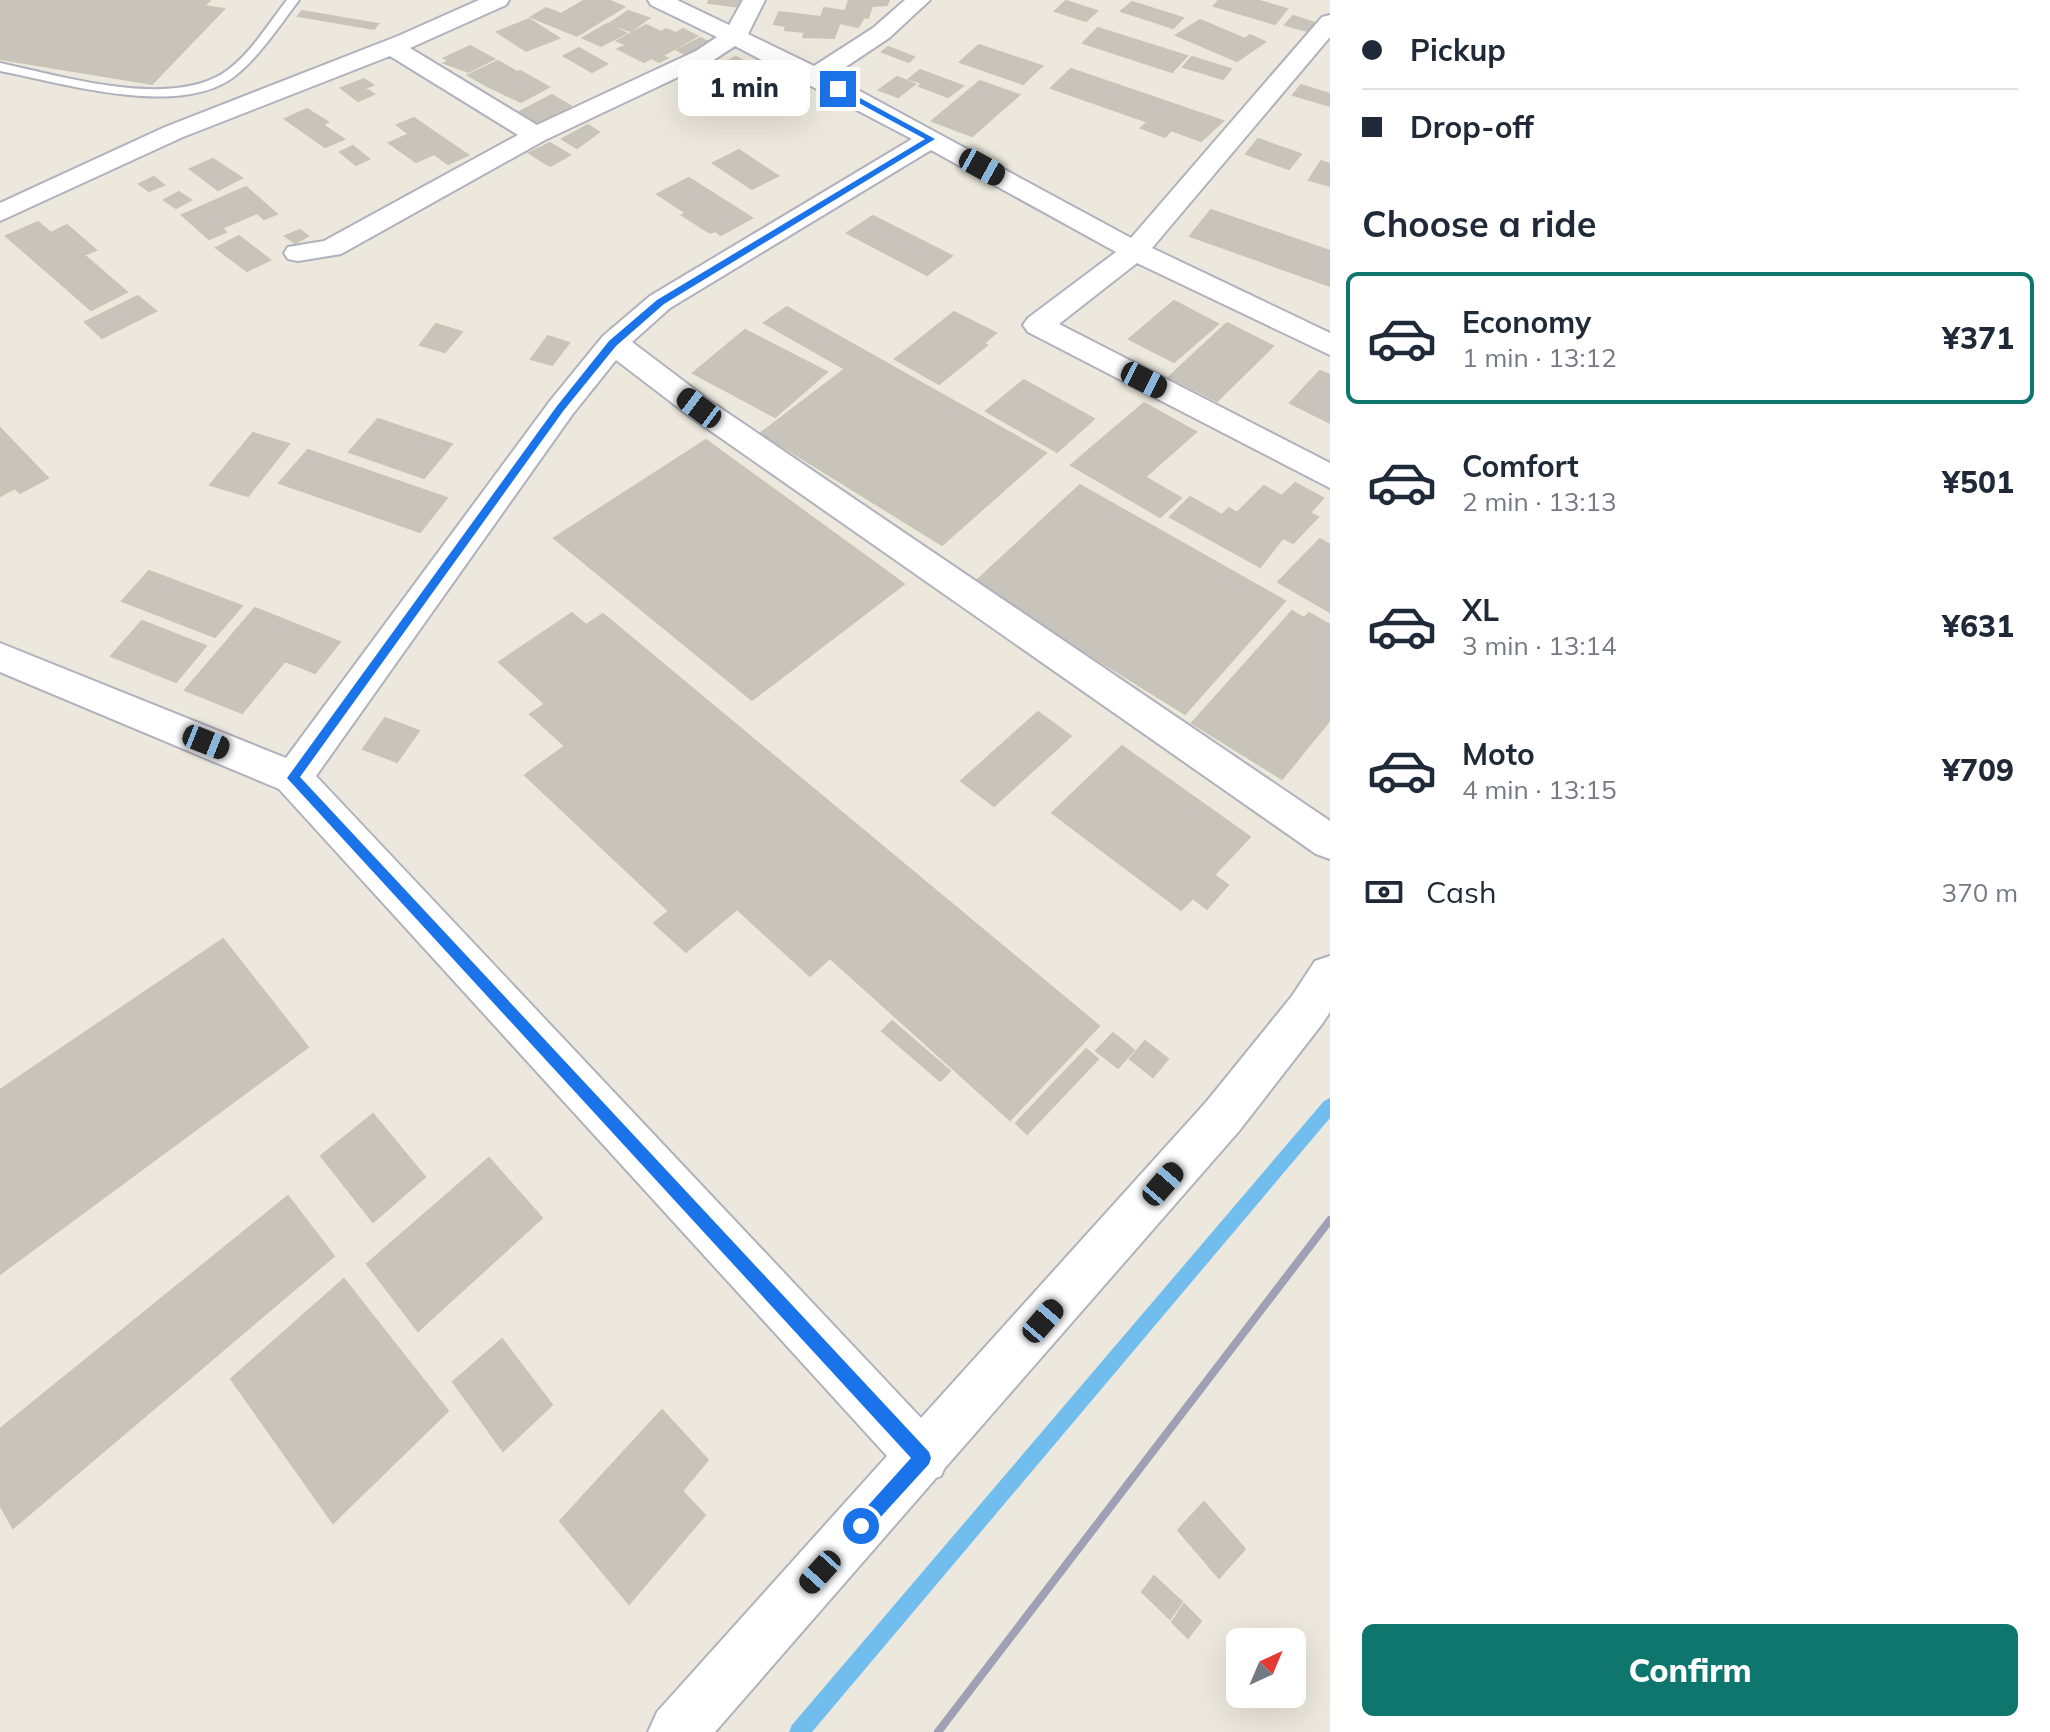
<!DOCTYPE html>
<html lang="en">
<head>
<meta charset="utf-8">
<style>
  body { margin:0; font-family:Mulish,sans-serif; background:#f2f2f3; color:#1f2937; height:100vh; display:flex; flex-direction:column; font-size:30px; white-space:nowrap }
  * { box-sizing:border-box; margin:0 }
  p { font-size:26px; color:#747a83 }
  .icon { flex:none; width:44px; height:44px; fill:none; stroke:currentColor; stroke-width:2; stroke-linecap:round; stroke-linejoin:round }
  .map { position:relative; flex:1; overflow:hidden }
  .details { display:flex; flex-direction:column; background:#fff; width:720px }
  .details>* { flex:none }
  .top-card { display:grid; align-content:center; height:176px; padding:0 32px; background:#fff }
  .needle { width:52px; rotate:44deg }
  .buttons { position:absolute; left:1226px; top:1628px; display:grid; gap:16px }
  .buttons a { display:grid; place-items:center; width:80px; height:80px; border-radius:12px; background:#fff; box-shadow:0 8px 32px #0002; font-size:40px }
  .end { position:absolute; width:36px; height:36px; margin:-18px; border:10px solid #1a73e8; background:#fff; box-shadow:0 0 0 4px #fff }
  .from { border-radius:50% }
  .bubble { position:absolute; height:56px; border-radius:12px; background:#fff; box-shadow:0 8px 32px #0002; font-size:26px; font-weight:800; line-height:56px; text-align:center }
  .car { position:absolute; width:24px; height:48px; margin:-24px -12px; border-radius:10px; box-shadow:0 0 6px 2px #0007; background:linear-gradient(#222 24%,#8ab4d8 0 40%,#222 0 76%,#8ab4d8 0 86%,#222 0) }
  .top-card b { display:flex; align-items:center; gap:28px; height:76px; font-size:30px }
  .top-card b+b { border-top:2px solid #e0e1e3 }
  .top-card i { width:20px; height:20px; background:#1f2937 }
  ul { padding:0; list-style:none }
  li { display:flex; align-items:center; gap:24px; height:132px; margin:0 16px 12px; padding:0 16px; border:4px solid transparent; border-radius:12px }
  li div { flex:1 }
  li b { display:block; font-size:30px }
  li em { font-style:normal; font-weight:800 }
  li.on { border-color:#0f766e }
  li>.icon { width:72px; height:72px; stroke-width:1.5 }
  h2 { padding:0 32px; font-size:36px; line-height:96px }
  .pay { display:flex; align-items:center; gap:20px; height:88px; padding:0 32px; font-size:30px }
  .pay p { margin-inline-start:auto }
  .cta { display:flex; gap:16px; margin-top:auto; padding:16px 32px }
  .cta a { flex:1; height:92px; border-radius:12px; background:#0f766e; color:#fff; font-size:32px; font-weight:800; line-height:92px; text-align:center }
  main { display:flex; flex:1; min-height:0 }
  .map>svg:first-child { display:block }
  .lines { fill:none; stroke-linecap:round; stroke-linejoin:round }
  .stream { fill:#71beee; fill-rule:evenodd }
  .building { fill:#c8c4bc; stroke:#c8c4b6; stroke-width:2 }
  .service-casing { stroke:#b1b1be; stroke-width:4 }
  .minor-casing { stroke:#b1b1be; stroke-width:4 }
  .service { fill:#fff; fill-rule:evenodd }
  .minor { fill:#fff; fill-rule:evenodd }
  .rail { stroke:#9fa0b5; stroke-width:8 }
  .route { fill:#1a73e8 }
</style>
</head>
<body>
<main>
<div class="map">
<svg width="1330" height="1732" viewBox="0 0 1330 1732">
  <rect width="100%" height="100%" fill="#ece8dd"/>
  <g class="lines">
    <!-- stream -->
    <path class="stream" d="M1330 1098V1118L812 1732H789L792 1725 1324 1101Z"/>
  </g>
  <!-- building -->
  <path class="building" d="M0 0H210L204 6 224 9 152 84 0 59Z
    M585 0H608L624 7 577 36 531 17 546 8 561 14Z
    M709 0H743L740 7 708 3Z
    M849 0H889L887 5 872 6 868 18 844 15Z
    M1219 0H1256L1287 9 1275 24 1214 6Z
    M1066 1 1097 11 1086 21 1055 11Z
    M1132 2 1183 18 1173 28 1121 11Z
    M824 8 844 11 834 38 803 37 805 32 785 30 786 26 774 24 779 12 821 17Z
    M302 11 378 24 374 29 298 16Z
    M628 11 649 18 631 31 609 24Z
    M845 15 863 19 858 27 840 23Z
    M1293 16 1315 23 1307 31 1285 25Z
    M529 19 559 38 526 51 497 32Z
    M1200 20 1245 39 1250 35 1265 42 1237 61 1176 35Z
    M607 24 626 33 601 46 583 38Z
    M646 25 661 32 666 29 676 33 683 29 697 36 662 56 667 58 659 62 651 58 644 62 618 49 626 45 617 41Z
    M1098 28 1187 56 1172 72 1083 43Z
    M700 38 713 44 689 56 677 50Z
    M979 45 1042 66 1023 84 960 62Z
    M470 46 494 59 468 72 444 63 449 61 444 58Z
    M888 47 914 57 909 62 882 52Z
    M579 48 607 64 592 72 564 56Z
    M736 57 776 79 748 93 708 71Z
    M1192 57 1231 69 1223 79 1183 67Z
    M498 61 517 72 487 86 468 75Z
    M1071 69 1223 121 1201 141 1171 130 1165 137 1141 128 1148 122 1051 88Z
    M920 70 963 86 948 97 919 86 922 83 909 79Z
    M520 71 549 87 521 102 489 87Z
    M897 77 915 84 898 97 879 90Z
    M364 79 373 85 365 88 374 94 358 101 341 88Z
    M980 81 1019 95 972 136 932 121Z
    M1301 85 1330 94V106L1293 95Z
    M552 95 571 106 536 124 517 113Z
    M307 109 328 122 323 125 344 139 325 147 285 119Z
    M414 118 468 155 448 164 434 154 416 162 389 143 409 134 397 125Z
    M588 125 599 132 577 148 562 139Z
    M1258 139 1301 154 1289 169 1246 154Z
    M550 143 570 155 550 166 529 153Z
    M353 146 369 159 356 165 340 152Z
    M739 150 778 176 752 189 713 163Z
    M213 159 242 178 218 190 190 169Z
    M1321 161 1330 164V186L1309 180Z
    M154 177 164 185 149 191 139 184Z
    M689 178 752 218 721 235 715 231 710 233 682 215 686 213 657 194Z
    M246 187 277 214 264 219 257 213 222 228 226 232 209 239 182 215Z
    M179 192 191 200 176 208 164 200Z
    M1211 210 1330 251V286L1190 236Z
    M873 216 952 256 927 275 847 233Z
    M38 222 51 233 67 225 96 250 84 255 127 292 91 310 6 236Z
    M300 230 308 236 295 243 285 236Z
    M239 236 270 260 247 271 216 248Z
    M138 296 156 311 102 338 85 322Z
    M1174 301 1218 324 1174 362 1129 339Z
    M787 307 1046 453 942 545 761 433 845 369 764 323Z
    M954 312 996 333 984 343 987 345 939 384 895 359Z
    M1227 323 1273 346 1217 401 1169 377Z
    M436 324 462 332 445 352 420 345Z
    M745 330 827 372 775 417 693 373Z
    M548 336 569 343 552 365 531 359Z
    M1320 371 1330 375V423L1290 403Z
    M1024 380 1094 419 1057 452 986 411Z
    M1144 403 1196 432 1145 477 1181 498 1160 517 1071 465Z
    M378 419 452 444 424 478 349 452Z
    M0 428 48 478 20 493 15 488 0 496Z
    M253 433 289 444 248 496 210 485Z
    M706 440 904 584 752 700 554 538Z
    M308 450 447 498 420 532 279 483Z
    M1295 483 1323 498 1310 513 1318 517 1293 543 1283 538 1260 567 1170 517 1190 497 1222 515 1229 508 1237 513 1264 486 1282 496Z
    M1080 485 1285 601 1185 714 974 583Z
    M1320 539 1330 545V612L1278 582Z
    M149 571 242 606 215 637 122 601Z
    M255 608 340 642 315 673 285 661 242 713 185 690Z
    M1292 611 1304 618 1309 613 1330 625V720L1282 779 1192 723Z
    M572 613 586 625 603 614 1099 1026 1010 1120 830 958 810 976 737 909 686 952 654 923 669 911 525 775 565 746 530 714 545 704 499 662Z
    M142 621 206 646 176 682 111 656Z
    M1038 712 1071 736 994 806 961 781Z
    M385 718 419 731 397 762 363 749Z
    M1122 746 1250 837 1214 875 1228 885 1207 909 1193 898 1181 910 1052 813Z
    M223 939 308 1047 0 1274V1090Z
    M892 1021 950 1071 940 1081 882 1031Z
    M1113 1033 1134 1050 1118 1068 1096 1051Z
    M1145 1041 1168 1059 1153 1077 1130 1059Z
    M1086 1049 1098 1059 1027 1134 1016 1123Z
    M373 1114 425 1177 373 1222 321 1156Z
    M489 1158 542 1218 418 1331 367 1264Z
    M288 1196 334 1256 13 1528 0 1505V1429Z
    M344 1279 448 1411 333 1523 231 1379Z
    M502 1339 552 1405 503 1451 453 1382Z
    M662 1410 708 1460 682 1491 705 1515 629 1604 560 1521Z
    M1204 1502 1245 1549 1219 1578 1178 1530Z
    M1154 1576 1182 1602 1170 1619 1142 1592Z
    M1184 1604 1201 1621 1188 1638 1172 1622Z"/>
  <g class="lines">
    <defs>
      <path id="service" d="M287 0H299C280 25 260 56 235 76 180 119 63 83 0 71V63C61 76 166 108 222 74 249 57 268 24 287 0Z"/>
      <path id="minor" d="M479 0H509L506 5 410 48 537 125 696 51 717 37 651 5 648 0H677L729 25 743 0H765L748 34 814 66 873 28 905 0H930L889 38 832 76 1131 238 1322 17 1330 15V37L1152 248 1330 333V355L1137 263 1059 324 1330 463V488L1028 332 1023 325 1028 318 1116 252 931 150 670 308 632 342 710 401 1330 821V859L1316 854 688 415 616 360 572 415 316 776 921 1418 1207 1101 1292 996 1315 961 1330 956V1012L1322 1024 1239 1131 944 1469 941 1476 936 1478 715 1732H648L657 1712 887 1456 279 789 0 672V643L286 758 550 401 603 336 650 296 912 139 735 46 712 61 545 140 341 254 298 261 288 259 284 253 288 247 324 241 518 135 390 56 183 137 0 221V203L165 127 398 36Z"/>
    </defs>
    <!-- service casing -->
    <use href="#service" class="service-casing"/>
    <!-- minor casing -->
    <use href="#minor" class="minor-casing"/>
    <!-- service -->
    <use href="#service" class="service"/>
    <!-- minor -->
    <use href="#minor" class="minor"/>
    <!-- rail -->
    <path class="rail" d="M938 1732 1330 1220"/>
  </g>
  <!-- route -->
  <path class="route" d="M838 86 935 139 664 304 616 346 564 410 300 777 929 1452 931 1458 929 1464 867 1532 861 1535 855 1532 853 1526 855 1520 911 1458 287 778 557 406 609 341 657 300 925 139 835 90Z"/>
</svg>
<div class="buttons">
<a><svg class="needle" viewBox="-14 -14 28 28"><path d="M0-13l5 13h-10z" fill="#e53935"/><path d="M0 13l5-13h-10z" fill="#747a83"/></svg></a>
</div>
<i class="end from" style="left:861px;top:1526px"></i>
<i class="end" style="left:838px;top:89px"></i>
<div class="bubble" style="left:678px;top:60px;width:132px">1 min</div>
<i class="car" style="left:982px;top:167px;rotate:119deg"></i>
<i class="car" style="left:1144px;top:380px;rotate:117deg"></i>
<i class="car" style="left:699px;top:408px;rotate:307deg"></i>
<i class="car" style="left:206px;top:742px;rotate:112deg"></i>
<i class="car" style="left:1163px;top:1184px;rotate:41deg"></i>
<i class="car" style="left:1043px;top:1321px;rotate:41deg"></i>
<i class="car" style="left:820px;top:1572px;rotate:222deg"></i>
</div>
<section class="details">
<div class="top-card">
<b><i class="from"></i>Pickup</b>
<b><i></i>Drop-off</b>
</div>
<h2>Choose a ride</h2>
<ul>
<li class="on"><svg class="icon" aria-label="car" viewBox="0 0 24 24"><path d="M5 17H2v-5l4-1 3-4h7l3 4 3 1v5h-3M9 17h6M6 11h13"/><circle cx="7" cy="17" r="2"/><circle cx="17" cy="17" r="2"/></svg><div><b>Economy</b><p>1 min · 13:12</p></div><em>¥371</em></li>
<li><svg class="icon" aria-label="car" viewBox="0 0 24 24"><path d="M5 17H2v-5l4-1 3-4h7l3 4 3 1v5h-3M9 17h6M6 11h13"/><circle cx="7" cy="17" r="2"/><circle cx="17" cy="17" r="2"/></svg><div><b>Comfort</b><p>2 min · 13:13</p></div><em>¥501</em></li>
<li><svg class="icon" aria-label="car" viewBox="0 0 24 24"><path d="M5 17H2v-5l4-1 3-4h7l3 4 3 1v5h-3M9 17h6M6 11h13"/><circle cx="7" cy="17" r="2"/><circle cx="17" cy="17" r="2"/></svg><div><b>XL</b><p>3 min · 13:14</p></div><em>¥631</em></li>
<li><svg class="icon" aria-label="car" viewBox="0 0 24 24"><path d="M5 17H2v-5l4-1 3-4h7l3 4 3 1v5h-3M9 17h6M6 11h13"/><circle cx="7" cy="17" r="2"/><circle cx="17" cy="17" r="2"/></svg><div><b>Moto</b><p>4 min · 13:15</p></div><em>¥709</em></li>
</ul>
<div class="pay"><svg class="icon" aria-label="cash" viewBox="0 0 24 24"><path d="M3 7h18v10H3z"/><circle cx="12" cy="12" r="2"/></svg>Cash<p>370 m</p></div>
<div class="cta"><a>Confirm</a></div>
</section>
</main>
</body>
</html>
